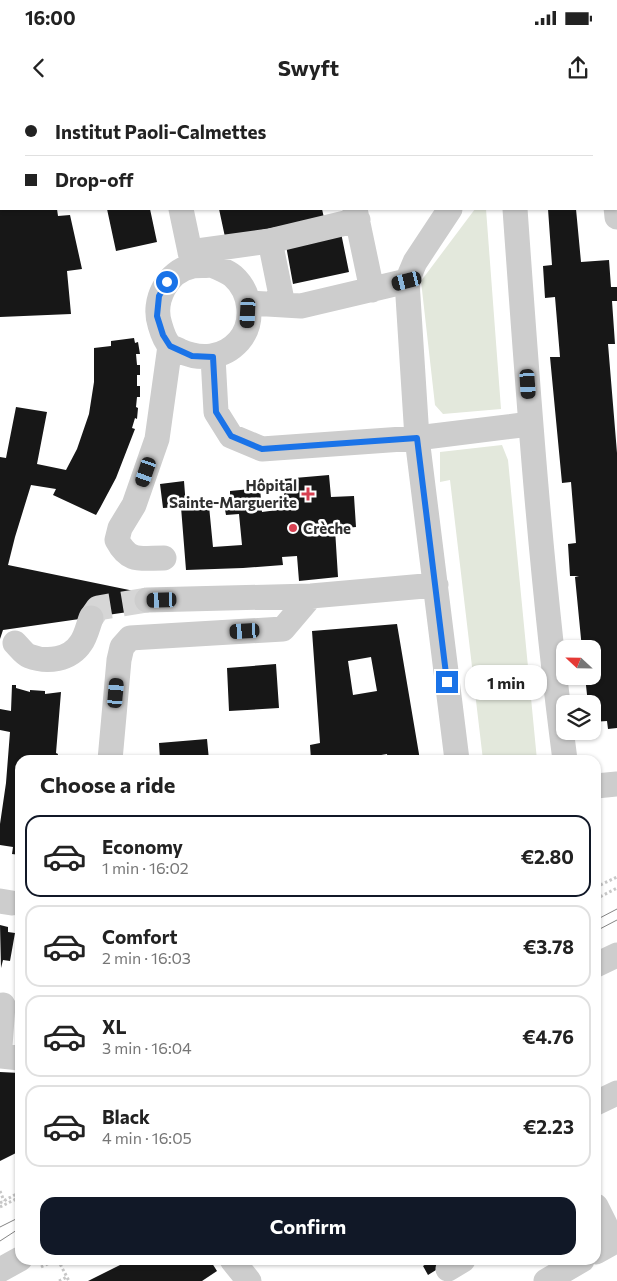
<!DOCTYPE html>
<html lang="en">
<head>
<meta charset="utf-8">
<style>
  body { margin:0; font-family:Commissioner,sans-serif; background:#f6f6f6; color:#222; height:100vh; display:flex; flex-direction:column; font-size:19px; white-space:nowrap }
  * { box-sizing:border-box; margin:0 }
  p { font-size:16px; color:#767676 }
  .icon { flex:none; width:28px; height:28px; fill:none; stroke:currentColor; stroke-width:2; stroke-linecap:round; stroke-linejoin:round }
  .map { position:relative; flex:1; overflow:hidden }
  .sheet { position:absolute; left:15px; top:655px; width:586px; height:510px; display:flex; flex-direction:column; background:#fff; border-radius:15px; box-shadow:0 1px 4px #0004 }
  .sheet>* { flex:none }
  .hud { position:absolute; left:0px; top:0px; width:618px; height:110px; box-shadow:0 1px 4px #0004; display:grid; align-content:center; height:110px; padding:0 25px; background:#fff }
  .needle { width:32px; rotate:292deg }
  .controls { position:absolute; left:556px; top:540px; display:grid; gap:10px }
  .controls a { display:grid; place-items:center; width:45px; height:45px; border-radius:10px; background:#fff; box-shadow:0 1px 4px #0004; font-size:25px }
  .end { position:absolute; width:22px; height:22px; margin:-11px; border:6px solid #1a73e8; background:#fff; box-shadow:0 0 0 2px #fff }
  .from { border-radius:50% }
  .bubble { position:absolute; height:35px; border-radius:15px; background:#fff; box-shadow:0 1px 4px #0004; font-size:16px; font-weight:700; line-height:35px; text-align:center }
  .car { position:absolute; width:15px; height:30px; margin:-15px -8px; border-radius:6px; box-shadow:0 0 4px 1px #0007; background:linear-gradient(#222 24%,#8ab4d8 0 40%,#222 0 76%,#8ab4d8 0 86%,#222 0) }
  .hud b { display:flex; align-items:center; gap:18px; height:48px; font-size:19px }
  .hud b+b { border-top:1px solid #e0e0e0 }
  .hud i { width:12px; height:12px; background:#222 }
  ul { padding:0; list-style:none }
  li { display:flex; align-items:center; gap:15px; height:82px; margin:0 10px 8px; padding:0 15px; border:2px solid #e0e0e0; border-radius:15px }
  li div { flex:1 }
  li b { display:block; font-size:19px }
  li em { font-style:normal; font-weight:700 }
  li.selected { border-color:#111827 }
  li>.icon { width:45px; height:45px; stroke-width:1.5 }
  h2 { padding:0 25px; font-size:22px; line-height:60px }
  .primary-button { display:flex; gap:10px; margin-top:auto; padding:10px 25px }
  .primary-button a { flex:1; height:58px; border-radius:15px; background:#111827; color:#fff; font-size:20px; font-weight:700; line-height:58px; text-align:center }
  .status { display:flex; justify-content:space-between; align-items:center; height:35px; padding:0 25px; background:#fff; direction:ltr }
  .status svg { height:14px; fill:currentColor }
  header { display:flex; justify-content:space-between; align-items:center; height:65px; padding:0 25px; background:#fff; font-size:22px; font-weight:700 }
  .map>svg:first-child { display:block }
  .green { fill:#e3e8dc }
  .building { fill:#171717; fill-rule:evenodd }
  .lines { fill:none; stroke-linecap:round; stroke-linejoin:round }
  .minor-tunnel { stroke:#d6d6d6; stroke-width:25; stroke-dasharray:25 12; stroke-linecap:butt }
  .path { stroke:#c7c7c7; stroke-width:3; stroke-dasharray:2.5 2.5; stroke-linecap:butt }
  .minor { stroke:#cdcdcd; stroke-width:25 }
  .tram { stroke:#858585; stroke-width:1 }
  .route { stroke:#1a73e8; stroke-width:6 }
  .poi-dot { fill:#d74152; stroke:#fff; stroke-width:2 }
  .labels { text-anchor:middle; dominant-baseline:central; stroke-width:5; stroke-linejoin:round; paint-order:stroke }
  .poi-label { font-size:15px; font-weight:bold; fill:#303030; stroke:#fff; text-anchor:end }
</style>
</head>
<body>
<div class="status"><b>16:00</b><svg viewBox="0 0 49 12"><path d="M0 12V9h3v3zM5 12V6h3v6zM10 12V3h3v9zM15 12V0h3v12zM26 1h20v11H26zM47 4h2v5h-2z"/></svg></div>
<header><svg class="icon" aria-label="back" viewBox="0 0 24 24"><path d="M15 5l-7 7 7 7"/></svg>Swyft<svg class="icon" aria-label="share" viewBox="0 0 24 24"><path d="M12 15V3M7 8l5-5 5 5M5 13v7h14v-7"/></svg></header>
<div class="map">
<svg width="617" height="1181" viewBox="0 0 617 1181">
  <rect width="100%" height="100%" fill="#fff"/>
  <!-- green -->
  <path class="green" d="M475 109H486L501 309 443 314 435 305 421 181Z
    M502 345 508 360 537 660H483L450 380 440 382V352Z"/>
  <!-- building -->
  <path class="building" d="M0 109H57L58 116 70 115 82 169 67 171 71 214 0 217Z
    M107 109H150L157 142 116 151Z
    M219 109H322L324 118 225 137Z
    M548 109H576L581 162 609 160 611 187H617V201H612L615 244H608L617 353V628L608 629 607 621 592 622V604H588L585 576H592V549H582L575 477 579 476H570L568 444 576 443 571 382 562 383 550 257H560L555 197 545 198 543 166 552 165Z
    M340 128 349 172 293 184 285 140Z
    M134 238 135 243 138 242 140 254H136L137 265H140V275H137V286H140V297H137L136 307 138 308 137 319 135 318 132 328 135 329 116 378 100 408 96 415 53 395 56 389 31 385 15 437 8 465 139 492 142 510 3 530 0 539V357L6 358 16 307 47 312 37 364 66 370 77 349 89 314 94 282V248L111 246V241Z
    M329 375 331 397 354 396 356 427 335 429 338 477 299 481 297 456 282 457 283 465 243 468 186 470 181 407 163 408 160 384 184 381 186 407 209 406 213 447 242 445 239 414 226 415 223 399 230 398V391L260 388 262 412 285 409 283 379Z
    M397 524 420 660H388L387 654 364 658 365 660H311L310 645 320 643 312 531ZM371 557 377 591 353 595 348 561Z
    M276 564 279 608 229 611 227 568Z
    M12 585H16V588L30 592V590L45 591V594L61 592 56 653 58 654 57 660H20V755L12 754 13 747 0 745V724L6 683 10 632 0 630V609L11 611Z
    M207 639 209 660H160L159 643Z
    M0 825 8 827V832L15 833 10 861 3 860 1 868Z
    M0 972 20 973V1051L0 1061Z
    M130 1160H210L217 1171 202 1181H88Z
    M424 1160H452L428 1175 423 1166 426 1164Z"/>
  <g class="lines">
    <!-- minor-tunnel -->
    <path class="minor-tunnel" d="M91 518 98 508 147 500"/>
    <!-- path -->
    <path class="path" d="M596 787 617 777
      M596 799 617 788
      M0 1091 4 1101
      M0 1103 20 1092
      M0 1107 20 1097
      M58 1160 69 1181
      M41 1167 56 1160
      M59 1181 67 1177"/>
    <!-- minor -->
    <path class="minor" d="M43 0V1
      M332 0 333 1
      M608 0 609 1
      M160 1 165 0
      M583 1 588 0
      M0 18 1 17
      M616 107 617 117
      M181 109 193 166
      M355 109 372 190
      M450 109 415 162 407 181 417 338 457 660
      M515 109C528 293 541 477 565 660
      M270 141 358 120
      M190 152 270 141 283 205
      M212 165C218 168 227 171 233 176 251 192 255 222 239 241 223 259 200 260 180 251 177 249 172 248 170 246 165 241 162 232 160 225 152 201 167 171 193 166 199 165 206 166 212 165Z
      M249 203 301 206 407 181
      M213 257 216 312 231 336 262 349 417 338 530 324
      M164 458C140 458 129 463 117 440L120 428 134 405 157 339 170 246
      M147 500 311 496 436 485
      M15 543C19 547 24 554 29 556 47 563 70 560 81 543 86 536 88 526 91 518
      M110 660 119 560 122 547 130 538 283 529 311 496
      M596 686 617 684
      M0 801 12 803
      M596 865 617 855
      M0 946 3 905
      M0 956 20 958
      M596 1003 617 993
      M596 1106 605 1124
      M596 1152 617 1140
      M232 1160 249 1181
      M448 1169 463 1160
      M0 1170 20 1159
      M546 1181 582 1160"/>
    <!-- tram -->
    <path class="tram" d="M596 820 617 809
      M596 831 617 820
      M0 1127 20 1117
      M0 1141 20 1128"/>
  </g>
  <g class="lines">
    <!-- route -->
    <path class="route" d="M167 182 159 196 157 216 163 235 170 246 192 256 213 257 216 312 231 336 262 349 417 338 447 582"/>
  </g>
  <!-- markers -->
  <g class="poi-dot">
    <path d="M305.5 386.5h5v5h5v5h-5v5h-5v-5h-5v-5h5z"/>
    <circle cx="293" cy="428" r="5"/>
  </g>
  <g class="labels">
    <!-- poi labels -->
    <g class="poi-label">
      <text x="297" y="385">Hôpital<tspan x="297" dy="17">Sainte-Marguerite</tspan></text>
      <text x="303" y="428" text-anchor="start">Crèche</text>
    </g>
  </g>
</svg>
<div class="controls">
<a><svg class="needle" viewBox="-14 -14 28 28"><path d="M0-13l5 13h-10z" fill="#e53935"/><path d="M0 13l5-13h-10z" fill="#767676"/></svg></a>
<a><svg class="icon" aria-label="layers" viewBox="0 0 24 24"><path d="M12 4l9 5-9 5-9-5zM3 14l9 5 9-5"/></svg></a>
</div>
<i class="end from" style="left:167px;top:182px"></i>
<i class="end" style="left:447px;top:582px"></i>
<div class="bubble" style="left:465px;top:565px;width:82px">1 min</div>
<i class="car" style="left:407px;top:181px;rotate:256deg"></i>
<i class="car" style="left:248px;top:213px;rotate:183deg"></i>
<i class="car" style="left:528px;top:284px;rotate:176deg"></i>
<i class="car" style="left:146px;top:372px;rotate:199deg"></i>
<i class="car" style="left:162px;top:500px;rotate:268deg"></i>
<i class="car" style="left:245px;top:531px;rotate:267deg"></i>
<i class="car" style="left:116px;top:593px;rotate:5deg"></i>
<div class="hud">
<b><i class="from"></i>Institut Paoli-Calmettes</b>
<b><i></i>Drop-off</b>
</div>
<section class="sheet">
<h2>Choose a ride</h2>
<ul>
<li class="selected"><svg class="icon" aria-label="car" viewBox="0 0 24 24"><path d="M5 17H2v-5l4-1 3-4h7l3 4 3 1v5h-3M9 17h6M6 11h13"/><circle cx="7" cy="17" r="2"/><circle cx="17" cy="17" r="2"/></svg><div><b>Economy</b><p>1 min · 16:02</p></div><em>€2.80</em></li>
<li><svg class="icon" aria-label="car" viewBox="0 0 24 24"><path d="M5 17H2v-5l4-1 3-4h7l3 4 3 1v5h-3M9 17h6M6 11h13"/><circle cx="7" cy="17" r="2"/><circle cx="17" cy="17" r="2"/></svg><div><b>Comfort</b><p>2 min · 16:03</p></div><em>€3.78</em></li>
<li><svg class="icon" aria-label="car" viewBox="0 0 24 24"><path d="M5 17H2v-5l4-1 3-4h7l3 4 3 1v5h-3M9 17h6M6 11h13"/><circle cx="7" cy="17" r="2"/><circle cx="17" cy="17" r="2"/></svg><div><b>XL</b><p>3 min · 16:04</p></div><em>€4.76</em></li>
<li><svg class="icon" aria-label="car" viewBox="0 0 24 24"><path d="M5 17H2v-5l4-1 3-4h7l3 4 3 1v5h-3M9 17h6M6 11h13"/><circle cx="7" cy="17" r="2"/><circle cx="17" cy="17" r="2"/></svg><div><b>Black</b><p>4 min · 16:05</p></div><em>€2.23</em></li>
</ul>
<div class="primary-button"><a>Confirm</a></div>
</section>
</div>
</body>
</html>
